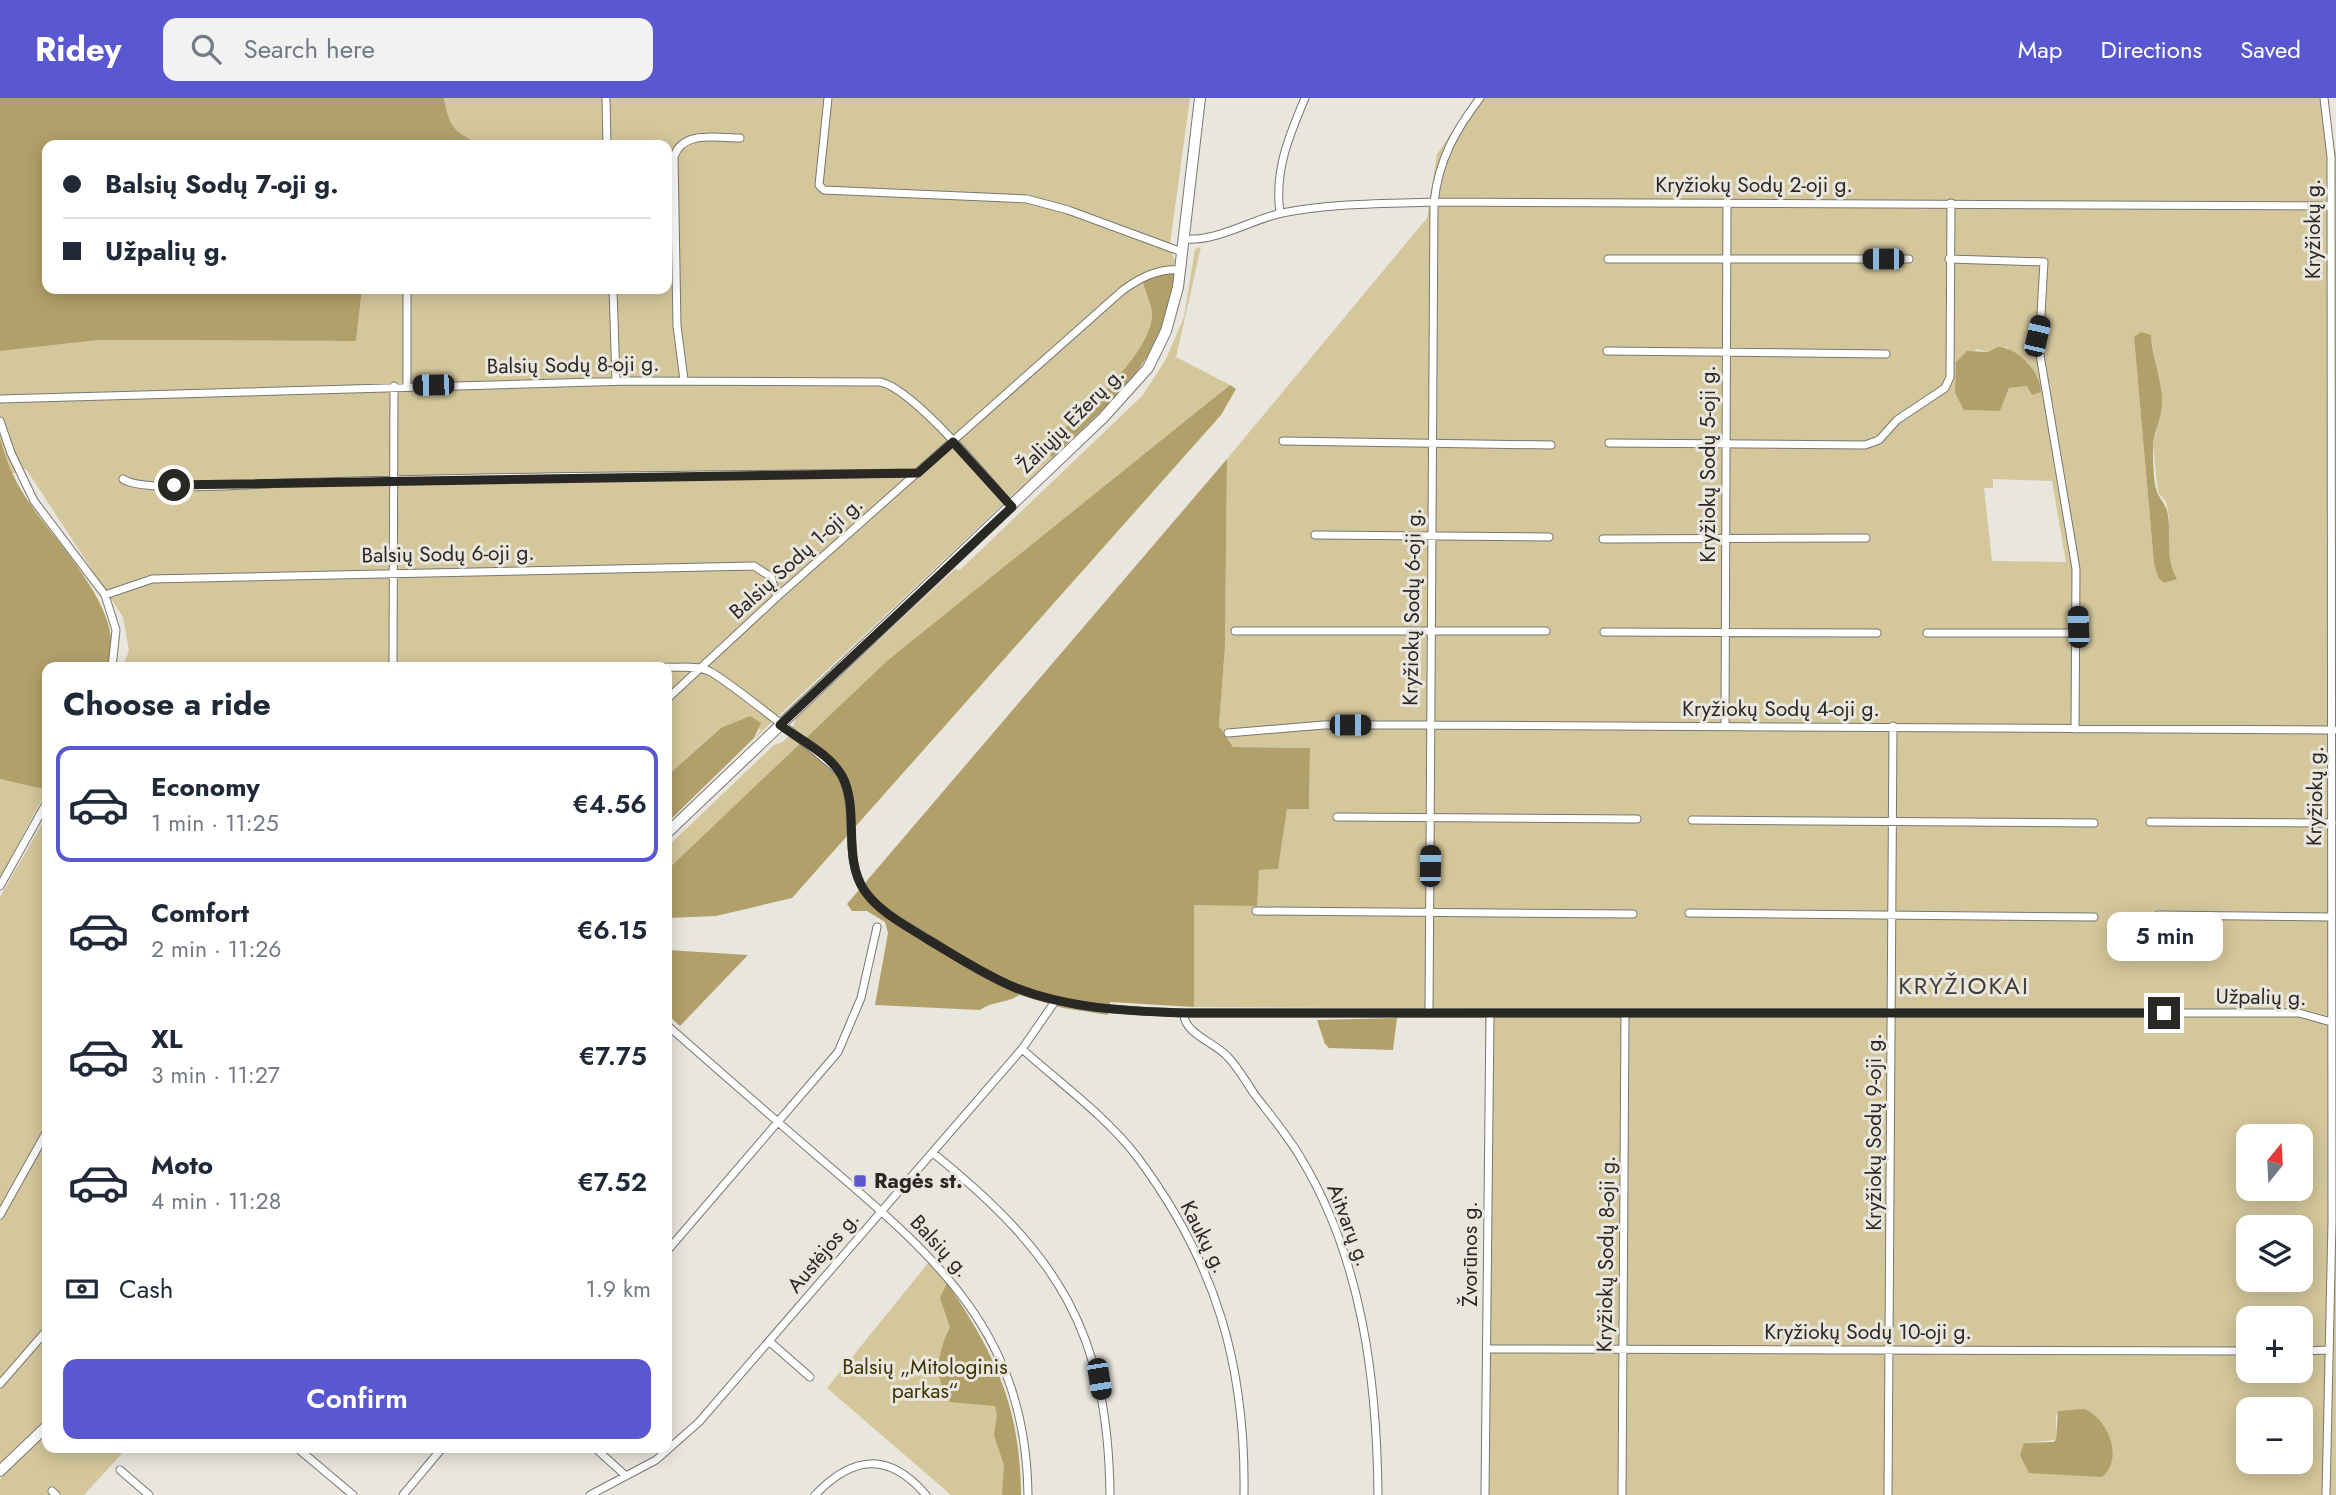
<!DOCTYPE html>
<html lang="en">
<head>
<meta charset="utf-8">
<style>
  body { margin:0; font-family:Jost,sans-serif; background:#f2f2f3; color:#1f2937; height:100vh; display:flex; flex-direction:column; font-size:26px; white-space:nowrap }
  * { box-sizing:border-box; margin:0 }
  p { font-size:23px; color:#747a83 }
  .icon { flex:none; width:38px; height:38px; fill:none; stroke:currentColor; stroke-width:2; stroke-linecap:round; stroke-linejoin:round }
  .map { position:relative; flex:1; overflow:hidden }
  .drawer { position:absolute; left:42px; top:564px; width:630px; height:791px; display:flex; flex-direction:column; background:#fff; border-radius:14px; box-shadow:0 4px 18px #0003 }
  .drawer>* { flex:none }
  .banner { position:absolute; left:42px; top:42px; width:630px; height:154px; border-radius:14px; box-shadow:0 4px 18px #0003; display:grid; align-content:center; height:154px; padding:0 21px; background:#fff }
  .needle { width:46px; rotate:18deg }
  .tools { position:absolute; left:2236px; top:1026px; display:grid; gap:14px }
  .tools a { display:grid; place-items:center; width:77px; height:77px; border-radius:14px; background:#fff; box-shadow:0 4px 18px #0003; font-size:35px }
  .end { position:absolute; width:32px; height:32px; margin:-16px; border:9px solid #292825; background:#fff; box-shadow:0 0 0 4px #fff }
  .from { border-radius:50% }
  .bubble { position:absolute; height:49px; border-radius:14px; background:#fff; box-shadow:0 4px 18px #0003; font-size:23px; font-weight:600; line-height:49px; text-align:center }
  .car { position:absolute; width:21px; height:42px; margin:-21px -10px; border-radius:9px; box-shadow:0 0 5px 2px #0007; background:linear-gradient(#222 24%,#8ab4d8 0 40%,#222 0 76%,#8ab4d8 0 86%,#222 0) }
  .banner b { display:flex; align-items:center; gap:24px; height:66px; font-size:26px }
  .banner b+b { border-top:2px solid #e0e1e3 }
  .banner i { width:18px; height:18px; background:#1f2937 }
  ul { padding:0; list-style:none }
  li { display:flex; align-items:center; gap:21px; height:116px; margin:0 14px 10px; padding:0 7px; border:4px solid transparent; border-radius:14px }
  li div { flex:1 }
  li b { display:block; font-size:26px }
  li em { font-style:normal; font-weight:600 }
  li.selected { border-color:#5a58d0 }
  li>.icon { width:63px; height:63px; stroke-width:1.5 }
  h2 { padding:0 21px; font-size:32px; line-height:84px }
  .pay { display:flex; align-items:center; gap:18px; height:77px; padding:0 21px; font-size:26px }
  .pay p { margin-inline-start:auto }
  .action { display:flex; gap:14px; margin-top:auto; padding:14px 21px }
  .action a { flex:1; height:80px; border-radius:14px; background:#5a58d0; color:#fff; font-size:28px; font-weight:600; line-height:80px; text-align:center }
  header { display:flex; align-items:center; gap:42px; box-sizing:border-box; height:98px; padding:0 35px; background:#5a58d0; color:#fff }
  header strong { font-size:33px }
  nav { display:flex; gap:38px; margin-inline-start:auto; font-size:24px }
  .search { width:490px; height:63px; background:#f2f2f3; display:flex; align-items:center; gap:18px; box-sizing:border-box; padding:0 24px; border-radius:14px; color:#747a83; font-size:26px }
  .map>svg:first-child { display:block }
  .green { fill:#d4c79c; fill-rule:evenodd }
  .forest { fill:#b1a06a }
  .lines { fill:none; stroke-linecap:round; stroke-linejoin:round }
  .street-casing { stroke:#797770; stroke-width:9 }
  .secondary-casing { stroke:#797770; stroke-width:12 }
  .street { stroke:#fff; stroke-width:7 }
  .secondary { stroke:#fff; stroke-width:10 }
  .route { stroke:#292825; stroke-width:9 }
  .poi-dot { fill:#5a58d0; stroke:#e9e6de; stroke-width:2.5 }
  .labels { text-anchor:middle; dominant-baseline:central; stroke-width:6; stroke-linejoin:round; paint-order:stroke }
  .street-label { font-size:21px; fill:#292825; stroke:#e9e6de }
  .poi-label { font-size:21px; font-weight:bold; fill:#292825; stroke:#e9e6de; text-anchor:start }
  .park-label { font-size:21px; fill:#3e3203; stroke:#e9e6de }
  .quarter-label { font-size:24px; letter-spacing:2px; fill:#3f3d37; stroke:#e9e6de }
</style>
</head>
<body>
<header>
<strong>Ridey</strong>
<div class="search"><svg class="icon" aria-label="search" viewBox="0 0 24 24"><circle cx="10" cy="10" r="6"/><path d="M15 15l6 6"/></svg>Search here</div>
<nav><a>Map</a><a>Directions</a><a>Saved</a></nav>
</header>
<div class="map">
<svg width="2336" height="1397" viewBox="0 0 2336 1397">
  <rect width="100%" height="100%" fill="#e9e6de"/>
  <!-- green -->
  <path class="green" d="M444 0H1190L1170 146 1176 169 1143 186C1146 195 1152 208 1152 217 1148 262 1077 318 1046 347L1052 360 755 640 761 631 721 630 667 678V569H122L129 553 123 519 26 371 12 376 0 340V253L99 242 356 243 362 191H667V47H480C454 32 450 32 444 0Z
    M1475 0H2328L2333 53H2336V1397H1487L1485 911 1194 909V807L1259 772 1278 771 1287 711H1309L1310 650 1233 649 1219 628 1225 548 1227 361 1427 120 1437 56ZM2151 238 2162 307 2153 348 2158 394 2166 404 2169 419 2167 441 2172 474 2154 465 2134 239ZM2006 249 2028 265 2027 288 2009 290 2000 313 1965 312 1955 295 1976 251 1988 254ZM1993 381 2052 383 2066 464 1992 463 1984 390H1993ZM2249 1038H2301V1090H2249ZM2249 1129H2301V1181H2249ZM2249 1220H2301V1272H2249ZM2249 1311H2301V1363H2249ZM2056 1316 2102 1379 2024 1345 2056 1342Z
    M1201 149 1176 259 1230 287 888 563 667 772V749L774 647C790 643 791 633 796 620L955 471 960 472 1143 297 1166 261 1184 219 1195 151Z
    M0 681 47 692 0 780Z
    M47 717V1322L0 1368V799Z
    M929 1164C986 1230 1020 1310 1021 1397H951L827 1290Z
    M47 1336V1349H128L84 1397H0V1381Z"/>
  <!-- forest -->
  <path class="forest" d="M0 0H444C450 32 454 32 480 47H47V191H362L356 243 99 242 0 253Z
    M1176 169C1170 260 1113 301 1052 360L1046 347C1077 318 1149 261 1152 217 1152 208 1146 195 1143 185L1145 180Z
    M2141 234 2151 237C2152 261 2163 284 2162 307 2161 322 2153 336 2153 350 2153 362 2153 382 2157 394 2161 403 2167 407 2168 418 2171 440 2165 461 2177 481L2164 485 2158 479 2154 465 2134 239Z
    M1998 249C2017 249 2041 274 2041 294L2032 297 2027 288 2009 290 2000 313 1964 312 1955 295 1956 264 1967 253 1988 254Z
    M1230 287 1236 291 1221 317 792 800 716 818 667 820V772L887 563Z
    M0 340C6 360 12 378 23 395 49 439 132 515 107 569H47V692L0 681Z
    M1227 361 1225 548 1219 628 1233 649 1310 650 1309 711H1287L1278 771 1259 772 1257 808 1194 807V909L1110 904 1108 917 1063 910 1019 897C1006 906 994 902 980 912L875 907 888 835 885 824 867 813H852L847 806Z
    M750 618 761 625 754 640 667 725V678L721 630Z
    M667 852 748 857 680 928 667 916Z
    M1397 920 1393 952 1329 950 1325 946 1317 922Z
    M947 1185C996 1258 1020 1308 1021 1397H1002L1004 1367 994 1337 997 1317 995 1308 950 1304C933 1278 937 1256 950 1229L940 1200Z
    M2084 1311C2107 1319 2125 1361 2102 1379L2029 1375 2020 1357 2024 1345 2053 1344 2056 1342 2058 1313Z"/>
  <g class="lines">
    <defs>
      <path id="street" d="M606 0 607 47
        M828 0 819 87 824 92 1027 101 1068 112 1182 154
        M2324 0 2331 59 2332 1124 2326 1397
        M1280 115C1274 73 1289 38 1305 0
        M1183 141C1217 144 1250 122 1282 115 1332 105 1383 106 1434 104L2329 108
        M1608 161H1909
        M1949 161 2044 164 2039 251 2076 471 2075 631
        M407 191V288
        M613 191 616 283
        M1607 253 1886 256
        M684 282 677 228 674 59C682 32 717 40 740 40
        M0 301 630 283 880 284C913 290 987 381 1012 409
        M0 323 11 355 34 403 105 497 116 532 112 569
        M1283 343 1551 347
        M1609 345 1865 347 1879 342 1897 322 1945 290 1950 279 1951 105
        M123 381C140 395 258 386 286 385 496 378 707 377 918 375
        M1315 437 1549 439
        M1603 441 1866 440
        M105 497 152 481 754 468 771 479 777 499
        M1235 533H1546
        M1604 534 1877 535
        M1927 535H2078
        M393 567 394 288
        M325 569H647
        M667 569C680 570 697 567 709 573 725 581 836 667 842 678 859 713 842 760 865 793 879 814 906 827 928 841 956 858 985 878 1016 890 1070 911 1127 913 1184 915H2299L2331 924
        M667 601 777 499 1123 192C1140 180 1158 170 1180 172
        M1725 628 1727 104
        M1228 635 1324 627H1429L2334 632
        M1337 719 1637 721
        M1692 722 2094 725
        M2150 724 2332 725
        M0 788 47 704
        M1256 813 1633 816
        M1689 815 2094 819
        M2158 817 2331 819
        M1184 915C1183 935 1214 944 1227 958 1238 969 1246 984 1255 997 1271 1018 1289 1039 1302 1062 1362 1162 1377 1282 1378 1397
        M1429 915 1434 104C1439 61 1455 33 1480 0
        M667 927C719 973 771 1018 823 1063 937 1160 1026 1235 1028 1397
        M1022 951C1060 985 1107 1019 1138 1060 1216 1165 1246 1267 1244 1397
        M933 1055C1058 1156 1108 1234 1110 1397
        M0 1117 47 1033
        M667 1153 838 954 861 900 877 829
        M770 1244 810 1279
        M1487 1251 2249 1253
        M2301 1253 2329 1252
        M0 1286 47 1232
        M296 1349 353 1397
        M594 1349 625 1377
        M120 1372 149 1397
        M52 1393 56 1397
        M403 1397 443 1349
        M590 1397 656 1362 699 1324 1022 951 1056 902
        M815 1397C853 1357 889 1354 926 1397
        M1485 1397 1490 915
        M1622 1397 1625 915
        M1888 1397 1893 628"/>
      <path id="secondary" d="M667 735 1103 320 1148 270 1166 233 1178 189 1200 0
        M0 1373 47 1328"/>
    </defs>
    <!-- street casing -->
    <use href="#street" class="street-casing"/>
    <!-- secondary casing -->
    <use href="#secondary" class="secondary-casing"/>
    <!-- street -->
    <use href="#street" class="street"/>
    <!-- secondary -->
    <use href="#secondary" class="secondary"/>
  </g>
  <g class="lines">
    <!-- route -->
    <path class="route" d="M174 387 918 375 953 344 1012 409 780 627C800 642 830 656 842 678 860 711 842 759 864 792 879 814 905 827 927 841 956 858 985 877 1016 890 1069 911 1127 913 1184 915H2164"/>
  </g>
  <!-- markers -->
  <rect class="poi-dot" x="853" y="1076" width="14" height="14" rx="3.5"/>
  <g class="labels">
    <!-- street labels -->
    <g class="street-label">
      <text x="1754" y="87">Kryžiokų Sodų 2-oji g.</text>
      <text transform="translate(2313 131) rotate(-90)">Kryžiokų g.</text>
      <text transform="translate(573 267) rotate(-1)">Balsių Sodų 8-oji g.</text>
      <text transform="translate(1071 322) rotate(-45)">Žaliųjų Ežerų g.</text>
      <text transform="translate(1708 366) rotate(-90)">Kryžiokų Sodų 5-oji g.</text>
      <text transform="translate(448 456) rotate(-1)">Balsių Sodų 6-oji g.</text>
      <text transform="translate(796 460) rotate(-42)">Balsių Sodų 1-oji g.</text>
      <text transform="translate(1412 509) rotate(-89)">Kryžiokų Sodų 6-oji g.</text>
      <text x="1781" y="611">Kryžiokų Sodų 4-oji g.</text>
      <text transform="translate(2315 698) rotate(-89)">Kryžiokų g.</text>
      <text transform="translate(2261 899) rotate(1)">Užpalių g.</text>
      <text transform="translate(1874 1034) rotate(-90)">Kryžiokų Sodų 9-oji g.</text>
      <text transform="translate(1349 1127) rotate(69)">Aitvarų g.</text>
      <text transform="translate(1204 1139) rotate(63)">Kaukų g.</text>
      <text transform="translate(940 1148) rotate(47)">Balsių g.</text>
      <text transform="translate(823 1154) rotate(-50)">Austėjos g.</text>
      <text transform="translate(1470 1156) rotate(-90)">Žvorūnos g.</text>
      <text transform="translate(1606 1156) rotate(-89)">Kryžiokų Sodų 8-oji g.</text>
      <text x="1868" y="1234">Kryžiokų Sodų 10-oji g.</text>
    </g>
    <!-- poi labels -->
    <g class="poi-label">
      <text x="874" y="1083">Ragės st.</text>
    </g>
    <!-- park labels -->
    <g class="park-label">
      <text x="925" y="1269">Balsių „Mitologinis<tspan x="925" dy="24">parkas“</tspan></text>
    </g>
    <!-- quarter labels -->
    <g class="quarter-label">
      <text x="1964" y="887">KRYŽIOKAI</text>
    </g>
  </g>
</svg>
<div class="tools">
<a><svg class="needle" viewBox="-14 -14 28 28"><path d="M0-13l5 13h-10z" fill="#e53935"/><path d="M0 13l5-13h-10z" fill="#747a83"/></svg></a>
<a><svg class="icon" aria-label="layers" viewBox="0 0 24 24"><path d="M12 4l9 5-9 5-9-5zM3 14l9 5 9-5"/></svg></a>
<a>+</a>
<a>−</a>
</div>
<i class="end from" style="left:174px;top:387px"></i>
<i class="end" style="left:2164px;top:915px"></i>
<div class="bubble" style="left:2107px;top:814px;width:116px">5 min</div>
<i class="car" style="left:1883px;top:161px;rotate:270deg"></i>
<i class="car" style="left:2037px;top:238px;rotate:13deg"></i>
<i class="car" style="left:433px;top:287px;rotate:269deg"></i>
<i class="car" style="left:2078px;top:529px;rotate:358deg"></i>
<i class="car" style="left:1350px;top:627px;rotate:90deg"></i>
<i class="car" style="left:1430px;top:768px;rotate:1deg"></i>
<i class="car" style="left:1099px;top:1281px;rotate:171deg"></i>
<div class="banner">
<b><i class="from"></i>Balsių Sodų 7-oji g.</b>
<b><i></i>Užpalių g.</b>
</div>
<section class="drawer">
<h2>Choose a ride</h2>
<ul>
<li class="selected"><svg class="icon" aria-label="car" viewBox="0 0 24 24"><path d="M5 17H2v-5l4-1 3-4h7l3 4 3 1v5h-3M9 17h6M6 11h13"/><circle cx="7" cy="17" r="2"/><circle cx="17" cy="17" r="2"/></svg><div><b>Economy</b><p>1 min · 11:25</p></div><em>€4.56</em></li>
<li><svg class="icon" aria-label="car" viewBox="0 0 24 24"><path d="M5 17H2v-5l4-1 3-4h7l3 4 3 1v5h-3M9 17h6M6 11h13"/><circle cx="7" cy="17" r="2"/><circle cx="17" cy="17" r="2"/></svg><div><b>Comfort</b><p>2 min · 11:26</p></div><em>€6.15</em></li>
<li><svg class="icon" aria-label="car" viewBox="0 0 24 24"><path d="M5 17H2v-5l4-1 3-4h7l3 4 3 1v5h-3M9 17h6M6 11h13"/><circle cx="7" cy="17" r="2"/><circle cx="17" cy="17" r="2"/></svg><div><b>XL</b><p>3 min · 11:27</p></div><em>€7.75</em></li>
<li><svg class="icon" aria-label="car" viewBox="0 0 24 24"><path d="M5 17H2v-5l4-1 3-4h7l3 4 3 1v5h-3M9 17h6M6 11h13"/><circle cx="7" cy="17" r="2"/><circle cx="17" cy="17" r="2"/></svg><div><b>Moto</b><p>4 min · 11:28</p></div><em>€7.52</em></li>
</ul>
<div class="pay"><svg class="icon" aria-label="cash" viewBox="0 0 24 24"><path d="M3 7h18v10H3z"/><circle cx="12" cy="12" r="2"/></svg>Cash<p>1.9 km</p></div>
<div class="action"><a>Confirm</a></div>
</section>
</div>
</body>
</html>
